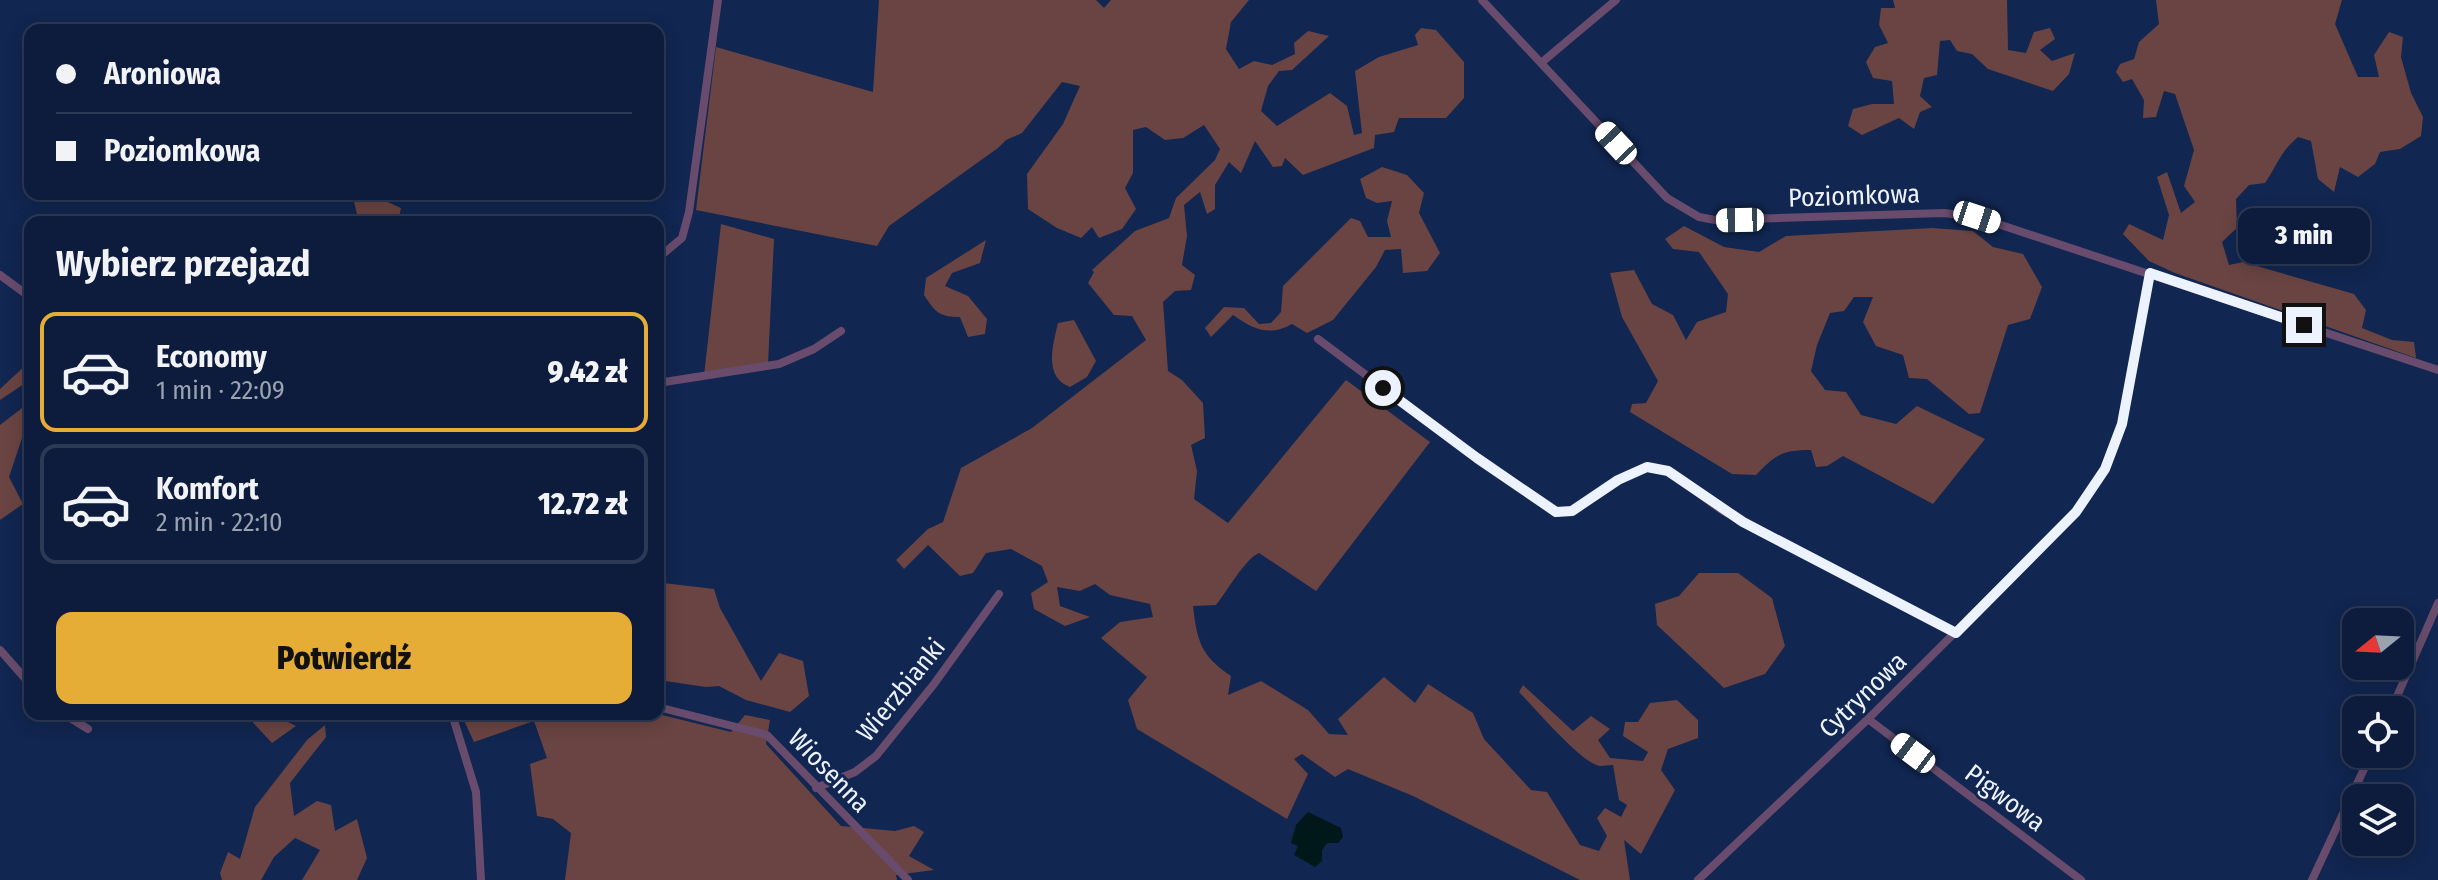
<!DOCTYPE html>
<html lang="pl">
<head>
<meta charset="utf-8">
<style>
  body { margin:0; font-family:"Fira Sans Condensed",sans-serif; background:#162543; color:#f1f3f6; height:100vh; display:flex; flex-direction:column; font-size:30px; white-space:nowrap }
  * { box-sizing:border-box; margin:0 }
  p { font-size:26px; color:#9aa1af }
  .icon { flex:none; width:44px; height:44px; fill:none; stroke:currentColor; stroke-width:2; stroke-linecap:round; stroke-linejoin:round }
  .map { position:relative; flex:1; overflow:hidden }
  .side { position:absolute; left:24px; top:216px; width:640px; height:504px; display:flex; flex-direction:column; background:#0d1c3c; border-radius:16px; box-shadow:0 4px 20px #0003,0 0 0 2px #2d3a56 }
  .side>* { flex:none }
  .hud { position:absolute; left:24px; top:24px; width:640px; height:176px; border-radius:16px; box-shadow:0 4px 20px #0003,0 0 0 2px #2d3a56; display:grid; align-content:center; height:176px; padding:0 32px; background:#0d1c3c }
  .needle { width:52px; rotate:252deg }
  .fabs { position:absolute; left:2342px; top:608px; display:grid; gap:16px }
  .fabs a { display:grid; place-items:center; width:72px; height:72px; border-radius:16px; background:#0d1c3c; box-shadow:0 4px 20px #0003,0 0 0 2px #2d3a56; font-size:40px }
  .end { position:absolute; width:36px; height:36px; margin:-18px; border:10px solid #edf3fe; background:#111; box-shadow:0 0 0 4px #111 }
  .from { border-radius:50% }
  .bubble { position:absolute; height:56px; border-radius:16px; background:#0d1c3c; box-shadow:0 4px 20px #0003,0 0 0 2px #2d3a56; font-size:26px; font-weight:800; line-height:56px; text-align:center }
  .car { position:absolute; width:24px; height:48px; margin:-24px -12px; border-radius:10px; box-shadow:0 0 6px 2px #0007; background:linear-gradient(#fff 24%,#345 0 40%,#fff 0 76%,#345 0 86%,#fff 0) }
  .hud b { display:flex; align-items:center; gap:28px; height:76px; font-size:30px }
  .hud b+b { border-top:2px solid #2d3a56 }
  .hud i { width:20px; height:20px; background:#f1f3f6 }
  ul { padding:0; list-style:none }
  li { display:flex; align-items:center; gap:24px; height:120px; margin:0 16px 12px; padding:0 16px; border:4px solid #2d3a56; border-radius:16px }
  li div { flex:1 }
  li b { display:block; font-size:30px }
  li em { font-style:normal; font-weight:800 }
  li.on { border-color:#e5ad35 }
  li>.icon { width:72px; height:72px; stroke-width:1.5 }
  h2 { padding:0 32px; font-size:36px; line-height:96px }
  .action { display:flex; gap:16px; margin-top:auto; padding:16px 32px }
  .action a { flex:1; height:92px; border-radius:16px; background:#e5ad35; color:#111; font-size:32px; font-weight:800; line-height:92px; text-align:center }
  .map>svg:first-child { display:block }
  .green { fill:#6a4442 }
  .water { fill:#00181a }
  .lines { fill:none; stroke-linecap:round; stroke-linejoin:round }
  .minor { stroke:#694c6d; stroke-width:8 }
  .route { stroke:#edf3fe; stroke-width:10 }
  .labels { text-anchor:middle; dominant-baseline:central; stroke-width:6; stroke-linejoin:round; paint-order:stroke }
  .street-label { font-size:26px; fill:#edf3fe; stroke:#112650 }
</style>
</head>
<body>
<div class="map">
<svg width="2438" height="880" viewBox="0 0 2438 880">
  <rect width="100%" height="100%" fill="#112650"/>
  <!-- green -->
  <path class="green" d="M879 0H1096L1104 8 1111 0H1249L1231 22 1226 49 1239 69 1254 61 1272 65 1295 54 1294 43 1308 31 1329 36 1292 70 1279 71 1268 86 1261 111 1277 126 1330 93 1347 106 1354 135 1362 133 1355 71 1379 57 1418 45 1415 35 1421 28 1436 30 1464 62V98L1446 118H1399L1394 132 1375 135 1374 148 1303 175 1285 158 1282 166 1273 167 1255 141 1241 173 1229 162 1215 185V209L1207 214 1200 192 1184 205 1187 236 1182 265 1195 275 1191 290 1175 291 1163 302 1168 371 1182 380 1203 403 1205 438 1191 445 1197 471 1194 499 1228 523 1346 380 1430 442 1316 591 1259 553C1245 559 1228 590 1216 605L1193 606C1197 641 1201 656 1231 676L1228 695 1261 681 1308 710 1329 734 1348 735 1338 719 1384 677 1415 703 1428 684 1473 713 1484 739 1531 790 1547 792 1580 845 1599 851 1607 836 1597 818 1605 808 1621 817 1627 805 1619 800 1613 765C1608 765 1604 766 1600 766 1581 763 1535 708 1519 692L1523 685 1573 731 1591 716 1610 729 1598 740 1610 758 1643 761 1648 752 1623 736 1625 722H1638L1650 703 1677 700 1698 720V738L1668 749 1661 770 1675 790 1641 854 1624 840 1630 880H1580L1413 796 1348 769 1335 777 1302 754 1294 759 1308 774 1287 819 1137 729 1128 700 1147 677 1101 638 1120 622 1153 617 1150 604 1110 595 1095 584 1080 591 1057 587 1060 606 1090 617 1065 626 1034 609 1031 593 1048 582 1042 566 1011 549 986 553 973 573 960 576 928 545 904 569 896 560 928 529 943 522 961 468 1032 428 1146 340 1132 316 1114 315 1088 283 1094 272 1092 270 1135 231 1169 218 1176 198 1215 160 1220 149 1204 125 1183 138 1165 140 1146 127 1133 130V173L1125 188 1136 209 1122 229 1099 238 1092 227 1081 238 1057 228 1028 209 1027 174 1063 124 1080 86 1062 82 1022 133 1006 140 998 148 889 226 877 246 696 210 716 47 873 92Z
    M1893 0H2007L2008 50 2026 53 2034 32 2050 28 2055 39 2040 50 2052 61 2075 53 2069 74 2053 91 1988 69 1972 54 1957 51 1950 40 1940 41 1937 75 1924 78 1920 96 1932 107 1920 112 1914 129 1899 118 1862 135 1848 126 1853 109 1872 104H1894L1892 81 1873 78 1866 62 1875 47 1888 43 1879 25 1881 8H1895Z
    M2156 0H2342L2335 24 2358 77H2379L2374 55 2389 32 2403 37 2401 57 2411 93 2423 117 2421 136 2400 149 2380 152 2375 164 2358 177 2340 167 2334 192 2318 179 2311 141 2298 137C2280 152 2278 164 2265 183L2249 185 2236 199 2237 228 2222 242 2229 265 2243 262 2354 294 2366 310 2362 328 2392 340 2414 342 2416 358 2175 273 2149 261 2123 234 2129 224 2163 240 2169 215 2157 177 2167 172 2181 213 2195 202 2184 186 2194 150 2175 94 2164 91 2156 117 2143 118 2144 100 2132 79 2123 82 2116 72 2120 64 2134 59 2139 42 2159 24Z
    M1382 167 1407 175 1424 193 1419 213 1440 253 1427 271 1403 273 1401 249 1385 250 1376 267 1333 320 1307 333 1292 324C1269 337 1253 329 1233 315L1211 337 1205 328 1224 307 1244 308 1259 324 1271 323 1281 312 1283 286 1351 218 1360 221 1368 237H1391L1387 221 1392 201 1377 203 1366 198 1360 179Z
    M360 194H370L401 208 398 222H359L353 198Z
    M721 224 774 239 768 364 704 376Z
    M1684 226 1724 247 1759 252 1786 236 1932 228 1973 231 1993 247 2023 254 2042 287 2030 319 2008 325 1980 413 1969 414 1927 379 1909 378 1903 355 1876 346 1863 322 1873 297H1854L1844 311 1830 313 1817 345 1811 371 1825 390 1846 392 1861 415 1896 424 1917 406 1985 439 1933 504 1843 456 1827 466 1816 467 1811 450C1782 450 1775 455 1756 475L1732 474 1630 412 1632 404 1646 403 1658 381 1622 317 1610 273 1634 270 1652 304 1673 315 1686 340 1697 322 1726 312 1728 294 1699 252 1673 249 1665 239Z
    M986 240 980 263 952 273 945 286 968 296 987 319 985 334 968 337 960 317C939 317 935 312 924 295L926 278Z
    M1074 320 1096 361 1087 377 1070 387C1043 377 1053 345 1058 323Z
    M27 364 30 365 27 382 0 400V389Z
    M30 402V414L9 477 23 504 0 520V425Z
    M1699 573H1738L1772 598 1785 646 1765 674 1724 688 1657 625 1655 604 1679 596Z
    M658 580 663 583 714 589 720 608 761 681 779 653 803 661 809 696 790 712 746 700 719 686 706 687 658 680Z
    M245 714 282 719 296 726 272 743Z
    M461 714H658L731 732 745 715 770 720 766 744 841 826 895 831 914 826 924 832 909 856 934 870 896 875 897 880H565L571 833 553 819 537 816 530 764 547 758 534 721 474 742Z
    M325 725 326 737 290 783 294 816 317 801 331 805 335 831 357 819 367 858 357 880H302L320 850 295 838 274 857 261 880H222L220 873 228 852 240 859 255 807 307 740Z"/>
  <!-- water -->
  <path class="water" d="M1308 812 1341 828 1343 837 1338 843H1327L1322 850V861L1315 867 1294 855 1298 846 1291 843 1296 825Z"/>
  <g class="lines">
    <!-- minor -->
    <path class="minor" d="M1482 0 1667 198 1699 217 1715 220 1944 213 1977 217 2438 370
      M1541 63 1616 0
      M658 258 682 238 689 212 718 0
      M0 275 30 297
      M1318 339 1454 441 1556 512 1572 511 1618 480 1647 467 1668 471 1723 511 1956 633
      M658 383 779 364 814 349 841 331
      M0 650 30 684
      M658 707 767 735 908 880
      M2391 710 2438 603
      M64 714 88 729
      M452 714 476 792 481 880
      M1868 719 2081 880
      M816 788 855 772 876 756 934 684 999 594
      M1698 880 1868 719 2076 512 2105 469 2122 424 2150 273
      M2312 880 2371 754"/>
  </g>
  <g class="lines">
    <!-- route -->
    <path class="route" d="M1383 388 1477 458 1556 512 1572 511 1618 480 1647 467 1668 471 1743 522 1956 633 2076 512 2105 469 2122 424 2150 273 2304 325"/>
  </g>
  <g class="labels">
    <!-- street labels -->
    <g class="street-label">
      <text transform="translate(1854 196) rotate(-2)">Poziomkowa</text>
      <text transform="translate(901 690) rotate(-51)">Wierzbianki</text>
      <text transform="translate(1863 695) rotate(-44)">Cytrynowa</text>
      <text transform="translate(829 771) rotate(46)">Wiosenna</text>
      <text transform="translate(2005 798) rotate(37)">Pigwowa</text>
    </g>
  </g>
</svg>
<div class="fabs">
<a><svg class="needle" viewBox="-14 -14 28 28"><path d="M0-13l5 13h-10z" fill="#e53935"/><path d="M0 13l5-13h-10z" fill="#9aa1af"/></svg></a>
<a><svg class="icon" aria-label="locate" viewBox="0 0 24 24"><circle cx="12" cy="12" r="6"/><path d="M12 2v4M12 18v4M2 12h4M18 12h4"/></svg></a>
<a><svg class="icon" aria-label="layers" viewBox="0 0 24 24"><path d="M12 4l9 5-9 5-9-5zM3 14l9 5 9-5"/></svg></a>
</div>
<i class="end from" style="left:1383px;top:388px"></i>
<i class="end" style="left:2304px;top:325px"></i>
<div class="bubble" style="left:2238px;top:208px;width:132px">3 min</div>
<i class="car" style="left:1616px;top:143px;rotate:317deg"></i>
<i class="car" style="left:1977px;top:217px;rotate:108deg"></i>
<i class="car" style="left:1740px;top:220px;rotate:269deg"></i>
<i class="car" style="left:1913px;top:753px;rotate:307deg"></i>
<div class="hud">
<b><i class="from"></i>Aroniowa</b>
<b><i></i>Poziomkowa</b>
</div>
<section class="side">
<h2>Wybierz przejazd</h2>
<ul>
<li class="on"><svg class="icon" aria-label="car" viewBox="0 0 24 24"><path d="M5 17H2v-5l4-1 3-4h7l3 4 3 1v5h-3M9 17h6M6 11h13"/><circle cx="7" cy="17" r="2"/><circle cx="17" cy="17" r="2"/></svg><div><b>Economy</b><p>1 min · 22:09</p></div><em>9.42 zł</em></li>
<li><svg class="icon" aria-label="car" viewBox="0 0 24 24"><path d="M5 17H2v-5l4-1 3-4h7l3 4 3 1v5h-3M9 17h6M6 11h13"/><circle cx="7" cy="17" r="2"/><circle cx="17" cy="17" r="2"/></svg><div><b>Komfort</b><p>2 min · 22:10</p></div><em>12.72 zł</em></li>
</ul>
<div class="action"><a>Potwierdź</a></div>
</section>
</div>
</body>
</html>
